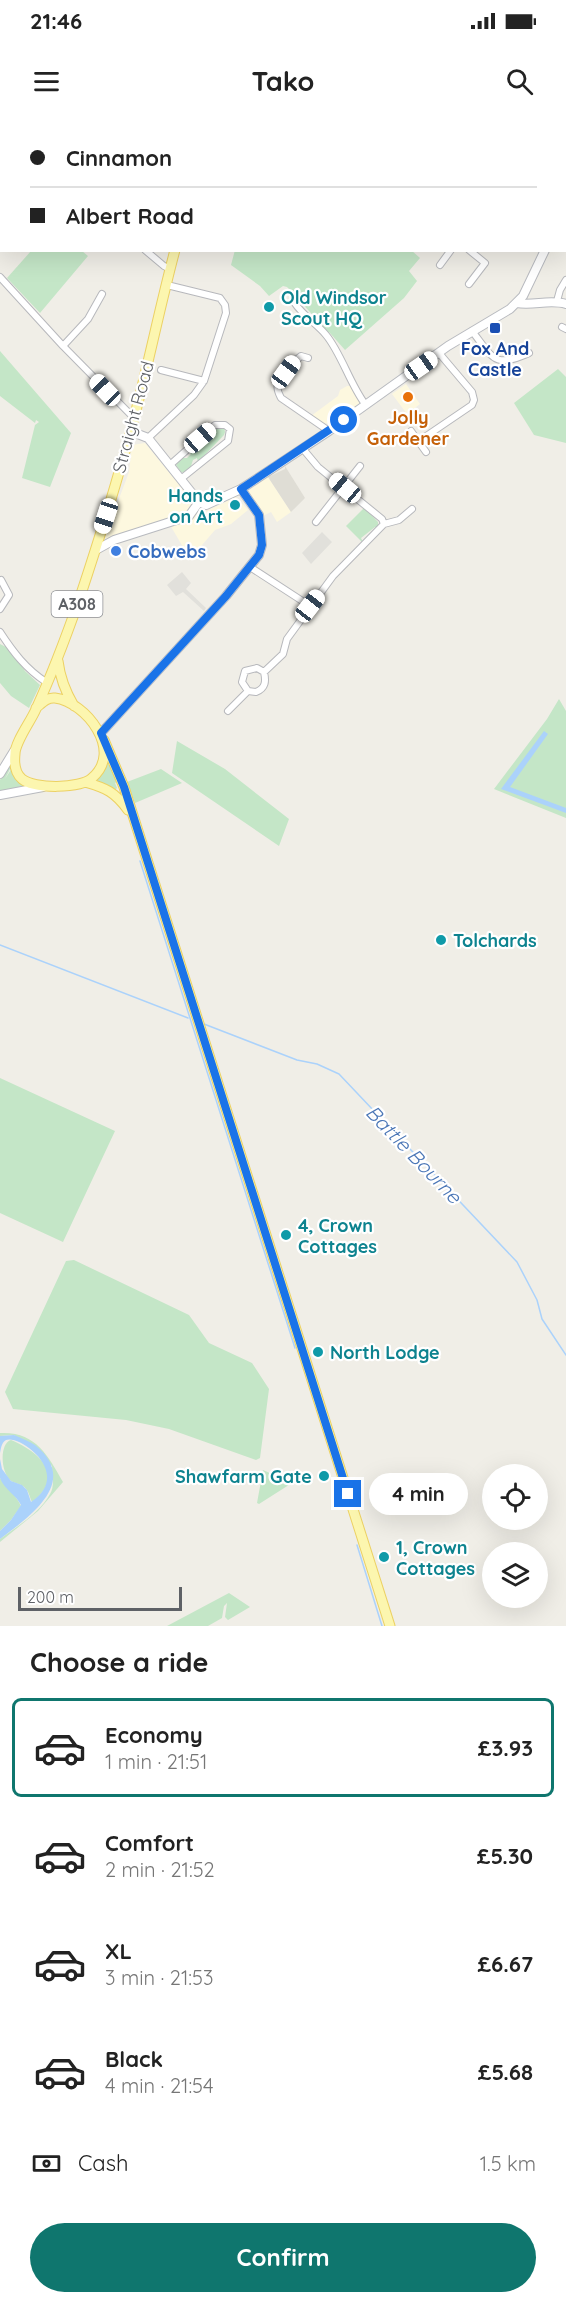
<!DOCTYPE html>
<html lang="en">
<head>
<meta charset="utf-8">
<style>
  body { margin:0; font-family:Quicksand,sans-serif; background:#f2f2f2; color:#222; height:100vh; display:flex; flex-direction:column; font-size:22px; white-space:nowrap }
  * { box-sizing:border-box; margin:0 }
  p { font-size:20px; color:#767676 }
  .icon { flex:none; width:33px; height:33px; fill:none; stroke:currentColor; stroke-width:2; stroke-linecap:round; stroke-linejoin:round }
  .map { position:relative; height:1506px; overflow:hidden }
  .sheet { display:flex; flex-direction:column; background:#fff; flex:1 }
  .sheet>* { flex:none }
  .guide { position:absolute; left:0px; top:0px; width:567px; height:132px; box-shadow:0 6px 24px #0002; display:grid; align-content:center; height:132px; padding:0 30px; background:#fff }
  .fabs { position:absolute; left:482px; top:1344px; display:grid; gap:12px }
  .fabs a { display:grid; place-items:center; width:66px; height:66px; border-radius:50%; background:#fff; box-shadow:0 6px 24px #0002; font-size:30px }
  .scale { position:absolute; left:18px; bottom:15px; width:164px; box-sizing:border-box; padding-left:6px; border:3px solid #5e6166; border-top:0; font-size:16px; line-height:21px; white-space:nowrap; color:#5e6166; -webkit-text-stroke:4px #fff; paint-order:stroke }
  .end { position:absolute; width:27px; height:27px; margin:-14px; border:8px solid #1a73e8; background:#fff; box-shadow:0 0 0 3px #fff }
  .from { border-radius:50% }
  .bubble { position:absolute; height:42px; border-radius:21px; background:#fff; box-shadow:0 6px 24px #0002; font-size:20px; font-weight:700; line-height:42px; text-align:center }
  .car { position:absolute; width:18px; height:36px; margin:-18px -9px; border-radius:8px; box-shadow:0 0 4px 2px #0007; background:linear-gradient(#fff 24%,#345 0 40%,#fff 0 76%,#345 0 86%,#fff 0) }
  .guide b { display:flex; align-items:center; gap:21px; height:57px; font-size:22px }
  .guide b+b { border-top:2px solid #e0e0e0 }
  .guide i { width:15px; height:15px; background:#222 }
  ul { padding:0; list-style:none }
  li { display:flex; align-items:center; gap:18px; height:99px; margin:0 12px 9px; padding:0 18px; border:3px solid transparent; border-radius:9px }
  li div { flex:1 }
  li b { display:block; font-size:22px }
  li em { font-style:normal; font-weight:700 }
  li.current { border-color:#0f766e }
  li>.icon { width:54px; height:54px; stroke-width:1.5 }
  h2 { padding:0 30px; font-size:27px; line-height:72px }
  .pay { display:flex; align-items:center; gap:15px; height:66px; padding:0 30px; font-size:22px }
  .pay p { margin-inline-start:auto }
  .button { display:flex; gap:12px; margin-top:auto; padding:12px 30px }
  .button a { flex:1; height:69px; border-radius:36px; background:#0f766e; color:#fff; font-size:24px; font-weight:700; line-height:69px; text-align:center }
  .status { display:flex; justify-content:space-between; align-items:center; height:42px; padding:0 30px; background:#fff; direction:ltr }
  .status svg { height:16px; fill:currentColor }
  header { display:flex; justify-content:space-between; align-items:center; height:78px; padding:0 30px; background:#fff; font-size:27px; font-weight:700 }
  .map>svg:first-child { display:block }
  .commercial { fill:#fdf8df }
  .industrial { fill:#e1e0db }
  .education { fill:#dfddd5 }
  .green { fill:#c4e6c7 }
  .water { fill:#abd2fb }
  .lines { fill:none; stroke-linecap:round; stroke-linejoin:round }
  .stream { stroke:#abd2fb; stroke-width:1.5 }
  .street-casing { stroke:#b7b8bc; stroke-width:8 }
  .secondary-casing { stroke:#b8babf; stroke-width:10 }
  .primary-casing { stroke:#ecd163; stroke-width:11 }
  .street { stroke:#fff; stroke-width:6 }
  .secondary { stroke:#fff; stroke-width:8 }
  .primary { stroke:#fcf6af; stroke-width:9 }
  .route { stroke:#1a73e8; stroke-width:8 }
  .culture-dot { fill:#0f9aa8; stroke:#fff; stroke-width:2 }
  .transit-dot { fill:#1a4fb4; stroke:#fff; stroke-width:2 }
  .food-dot { fill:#e8710a; stroke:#fff; stroke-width:2 }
  .shop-dot { fill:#3f7fe0; stroke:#fff; stroke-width:2 }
  .labels { text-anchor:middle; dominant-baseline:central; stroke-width:4.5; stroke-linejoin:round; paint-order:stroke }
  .shield { fill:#fff; stroke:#8e9094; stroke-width:1.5 }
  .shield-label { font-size:16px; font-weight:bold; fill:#5e6166 }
  .culture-label { font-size:18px; font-weight:bold; fill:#0d838f; stroke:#fff; text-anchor:start }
  .transit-label { font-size:18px; font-weight:bold; fill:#164399; stroke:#fff }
  .street-label { font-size:18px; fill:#5e6166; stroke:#fff }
  .food-label { font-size:18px; font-weight:bold; fill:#c56008; stroke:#fff }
  .shop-label { font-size:18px; font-weight:bold; fill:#366cbe; stroke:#fff; text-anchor:start }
  .water-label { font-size:20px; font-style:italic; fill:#4a76b6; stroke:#fff }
</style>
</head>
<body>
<div class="status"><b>21:46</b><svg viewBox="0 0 49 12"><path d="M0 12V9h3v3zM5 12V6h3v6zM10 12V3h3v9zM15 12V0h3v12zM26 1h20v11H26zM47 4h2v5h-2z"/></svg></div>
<header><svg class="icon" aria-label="menu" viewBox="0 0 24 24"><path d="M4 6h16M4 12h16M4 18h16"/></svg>Tako<svg class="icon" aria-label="search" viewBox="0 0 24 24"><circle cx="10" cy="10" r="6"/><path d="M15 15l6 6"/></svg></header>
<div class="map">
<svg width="566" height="1506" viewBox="0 0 566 1506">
  <rect width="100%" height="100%" fill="#f0eee7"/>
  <!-- commercial -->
  <path class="commercial" d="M406 264 420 284 407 294 392 274Z
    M347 266H350L362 284 334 304 322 303 311 296 338 276 340 270Z
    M145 323 194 383 193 388 200 394 236 377 248 390 231 404 215 410 190 439 166 398 124 415 104 419 129 352 132 325Z
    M268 357 291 392 277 402 271 392 261 397 248 371Z"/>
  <!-- industrial -->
  <path class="industrial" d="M322 412 332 422 311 444 302 433Z
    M182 452 191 463 186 469 206 488 204 491 183 472 176 476 167 465Z"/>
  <!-- education -->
  <path class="education" d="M285 346 305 378 291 392 268 357 285 349Z"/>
  <!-- green -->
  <path class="green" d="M235 130H411L420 138 409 151 417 161 404 178 345 230 329 212 326 214 320 203 287 167 283 166 269 176 260 166 231 145Z
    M31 131H82L88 136 40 193 7 158Z
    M0 231 71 313 50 367 22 358 35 305 39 302 36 300 35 303 0 276Z
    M558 249 566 257V323L534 315 514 283Z
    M216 307H224L225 312 224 315 198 342 197 338 193 340 190 349 186 353 181 352 176 345 181 338H187L191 334 188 331Z
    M362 385 378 402V408L375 407 361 418 364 424 346 406 363 389Z
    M0 524 10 529 25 551 40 565 29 588 11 576 0 563Z
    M559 579 566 591V698L494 669 547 599Z
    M177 621 225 649 289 699 279 726 172 653Z
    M106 640 109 645 111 644 117 662 115 663 117 668 114 671 93 660Z
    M9 644 11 647 5 659 12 648 23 666 0 671V660Z
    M161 649 182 663 135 683 127 662Z
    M0 958 115 1011 63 1122 0 1093Z
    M74 1140 189 1195 209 1223 252 1243 269 1269 260 1338 256 1340 169 1309 126 1300 13 1289 5 1272 66 1141Z
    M0 1313C35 1311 48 1335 63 1362L38 1391 0 1422V1419C16 1407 40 1393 50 1374 55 1366 52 1355 52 1346L14 1315 0 1316Z
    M11 1320C40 1332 66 1356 32 1382 30 1378 29 1372 26 1369 22 1363 14 1364 10 1360 0 1350 0 1323 11 1320Z
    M263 1350 292 1363 259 1384 257 1383Z
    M0 1358C7 1368 16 1375 21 1386L11 1400 0 1411Z
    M229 1473 250 1487 228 1500 225 1497 227 1483 224 1486 222 1498 208 1506H167Z"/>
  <!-- water -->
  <path class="water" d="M544 611 548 614 510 667 566 688V693L501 669Z
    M14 1315C21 1318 29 1321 35 1325 81 1362 29 1397 0 1419V1411L11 1400 21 1385C16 1375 4 1369 0 1358 0 1353 0 1345 0 1339L2 1349 11 1361 22 1365 27 1370 31 1382C74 1353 19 1314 6 1320 1 1323 1 1329 0 1333V1316Z"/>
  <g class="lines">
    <!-- stream -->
    <path class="stream" d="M140 741 295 1228
      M0 825 188 898
      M204 904 297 940 317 944 339 954 517 1142 537 1180 542 1199 566 1235
      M357 1425 382 1506"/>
    <defs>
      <path id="street" d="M15 0 16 2
        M107 0 108 2
        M374 0 377 2
        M505 0 506 2
        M198 2V0
        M403 2 404 0
        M0 74 2 72
        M145 130 164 146 170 149
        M469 130 485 143 469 164
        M440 145 451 130
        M0 157 63 226 134 298
        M557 181 560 170 566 160
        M294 182C303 196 316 203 326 215 341 233 350 264 365 284
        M562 207 566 209
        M472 211C493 238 494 249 529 233
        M63 226 88 199 102 174
        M308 238 301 236C293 242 281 254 278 264 276 269 279 274 281 278L329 311
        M161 250 204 261
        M411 311 426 332
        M148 318 194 275 204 261 226 193 225 185 220 178 167 165
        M419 321 472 285 474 280 472 272 439 233
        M171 344 215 305H225L230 309 228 321 182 358
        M316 402 360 346
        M384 404 399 400 412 389
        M250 447 310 486
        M0 489 9 475 1 460
        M0 512C13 532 26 549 46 562
        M264 552C266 561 266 568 256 572L248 571 242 562 245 551 257 548 264 552 283 534 287 519 333 456 384 404 382 399 318 347 303 329
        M228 591 248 571"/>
      <path id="secondary" d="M566 87V86
        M517 183C533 186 550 179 566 184
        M130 311 148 318 199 382 206 385 241 369 329 311 448 226 510 189 523 176 545 130
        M96 430 114 420 189 396 199 382
        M101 613 226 476 259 435 262 425 259 395 241 369
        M0 654 14 631
        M0 675 43 667"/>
      <path id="primary" d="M208 2V0
        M58 541C60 558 65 571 74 586
        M36 588C42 583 47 577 55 578 86 582 124 631 92 658 80 669 34 669 22 659 15 653 14 643 15 634 15 622 31 601 36 589 52 554 66 517 79 480 99 420 118 359 134 298 149 242 160 186 175 130
        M104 620 124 667 390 1506
        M85 662C106 668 115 672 128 690"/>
    </defs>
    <!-- street casing -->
    <use href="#street" class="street-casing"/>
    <!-- secondary casing -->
    <use href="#secondary" class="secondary-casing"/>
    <!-- primary casing -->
    <use href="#primary" class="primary-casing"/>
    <!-- street -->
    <use href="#street" class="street"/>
    <!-- secondary -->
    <use href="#secondary" class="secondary"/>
    <!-- primary -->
    <use href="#primary" class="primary"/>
  </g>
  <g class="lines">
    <!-- route -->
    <path class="route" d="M344 300 241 369 259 395 262 425 259 435 226 476 101 613 124 667 348 1374"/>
  </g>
  <!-- markers -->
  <g class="culture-dot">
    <circle cx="269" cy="187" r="6"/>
    <circle cx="235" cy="385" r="6"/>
    <circle cx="441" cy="820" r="6"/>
    <circle cx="286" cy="1115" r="6"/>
    <circle cx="318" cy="1232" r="6"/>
    <circle cx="324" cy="1356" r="6"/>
    <circle cx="384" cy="1437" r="6"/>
  </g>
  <rect class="transit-dot" x="489" y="202" width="12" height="12" rx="3"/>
  <circle class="food-dot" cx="408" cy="277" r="6"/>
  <circle class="shop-dot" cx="116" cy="431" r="6"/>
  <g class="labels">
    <!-- shield labels -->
    <rect class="shield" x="51.5" y="471" width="51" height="26" rx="4.5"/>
    <g class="shield-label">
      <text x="77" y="484">A308</text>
    </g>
    <!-- culture labels -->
    <g class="culture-label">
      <text x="281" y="177">Old Windsor<tspan x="281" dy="21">Scout HQ</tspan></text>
      <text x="223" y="375" text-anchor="end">Hands<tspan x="223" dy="21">on Art</tspan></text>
      <text x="453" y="820">Tolchards</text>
      <text x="298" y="1105">4, Crown<tspan x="298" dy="21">Cottages</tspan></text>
      <text x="330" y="1232">North Lodge</text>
      <text x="312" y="1356" text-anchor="end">Shawfarm Gate</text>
      <text x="396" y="1427">1, Crown<tspan x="396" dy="21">Cottages</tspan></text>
    </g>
    <!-- transit labels -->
    <g class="transit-label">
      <text x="495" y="228">Fox And<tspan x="495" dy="21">Castle</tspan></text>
    </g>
    <!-- street labels -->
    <g class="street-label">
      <text transform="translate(133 297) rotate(-75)">Straight Road</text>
    </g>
    <!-- food labels -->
    <g class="food-label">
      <text x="408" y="297">Jolly<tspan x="408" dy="21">Gardener</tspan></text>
    </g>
    <!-- shop labels -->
    <g class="shop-label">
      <text x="128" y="431">Cobwebs</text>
    </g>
    <!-- water labels -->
    <g class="water-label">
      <text transform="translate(414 1034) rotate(46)">Battle Bourne</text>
    </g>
  </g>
</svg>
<div class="fabs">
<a><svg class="icon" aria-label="locate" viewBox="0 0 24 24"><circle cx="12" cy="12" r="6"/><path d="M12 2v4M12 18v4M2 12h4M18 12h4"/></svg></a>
<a><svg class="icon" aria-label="layers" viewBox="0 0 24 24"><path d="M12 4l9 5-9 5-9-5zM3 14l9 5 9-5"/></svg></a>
</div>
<div class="scale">200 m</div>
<i class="end from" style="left:344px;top:300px"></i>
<i class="end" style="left:348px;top:1374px"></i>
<div class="bubble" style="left:369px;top:1353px;width:99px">4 min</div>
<i class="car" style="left:421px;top:246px;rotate:55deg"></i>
<i class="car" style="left:286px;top:252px;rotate:36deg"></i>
<i class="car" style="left:105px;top:270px;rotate:316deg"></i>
<i class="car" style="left:200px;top:318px;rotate:49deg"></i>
<i class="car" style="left:345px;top:368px;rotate:310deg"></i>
<i class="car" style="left:106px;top:396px;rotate:198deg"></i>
<i class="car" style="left:310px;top:486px;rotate:38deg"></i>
<div class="guide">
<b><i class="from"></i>Cinnamon</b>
<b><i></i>Albert Road</b>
</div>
</div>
<section class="sheet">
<h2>Choose a ride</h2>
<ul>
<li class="current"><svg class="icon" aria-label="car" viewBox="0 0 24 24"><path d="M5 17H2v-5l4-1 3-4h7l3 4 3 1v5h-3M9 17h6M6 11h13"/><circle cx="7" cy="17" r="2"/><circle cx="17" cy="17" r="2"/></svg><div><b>Economy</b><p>1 min · 21:51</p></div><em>£3.93</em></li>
<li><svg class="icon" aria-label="car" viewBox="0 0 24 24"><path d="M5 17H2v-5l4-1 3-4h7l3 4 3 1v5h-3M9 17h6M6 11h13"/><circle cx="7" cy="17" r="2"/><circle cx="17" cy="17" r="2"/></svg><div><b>Comfort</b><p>2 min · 21:52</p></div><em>£5.30</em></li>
<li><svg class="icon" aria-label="car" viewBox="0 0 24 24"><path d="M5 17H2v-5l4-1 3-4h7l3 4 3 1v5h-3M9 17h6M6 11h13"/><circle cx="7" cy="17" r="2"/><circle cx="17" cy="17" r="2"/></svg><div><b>XL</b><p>3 min · 21:53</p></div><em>£6.67</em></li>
<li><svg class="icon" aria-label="car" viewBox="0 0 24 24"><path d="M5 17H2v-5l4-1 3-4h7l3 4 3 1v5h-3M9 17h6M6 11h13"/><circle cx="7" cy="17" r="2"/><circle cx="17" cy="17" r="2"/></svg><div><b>Black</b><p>4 min · 21:54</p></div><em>£5.68</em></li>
</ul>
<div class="pay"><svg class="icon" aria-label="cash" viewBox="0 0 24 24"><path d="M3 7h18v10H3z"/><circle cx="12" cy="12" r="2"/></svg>Cash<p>1.5 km</p></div>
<div class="button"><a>Confirm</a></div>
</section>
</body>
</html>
